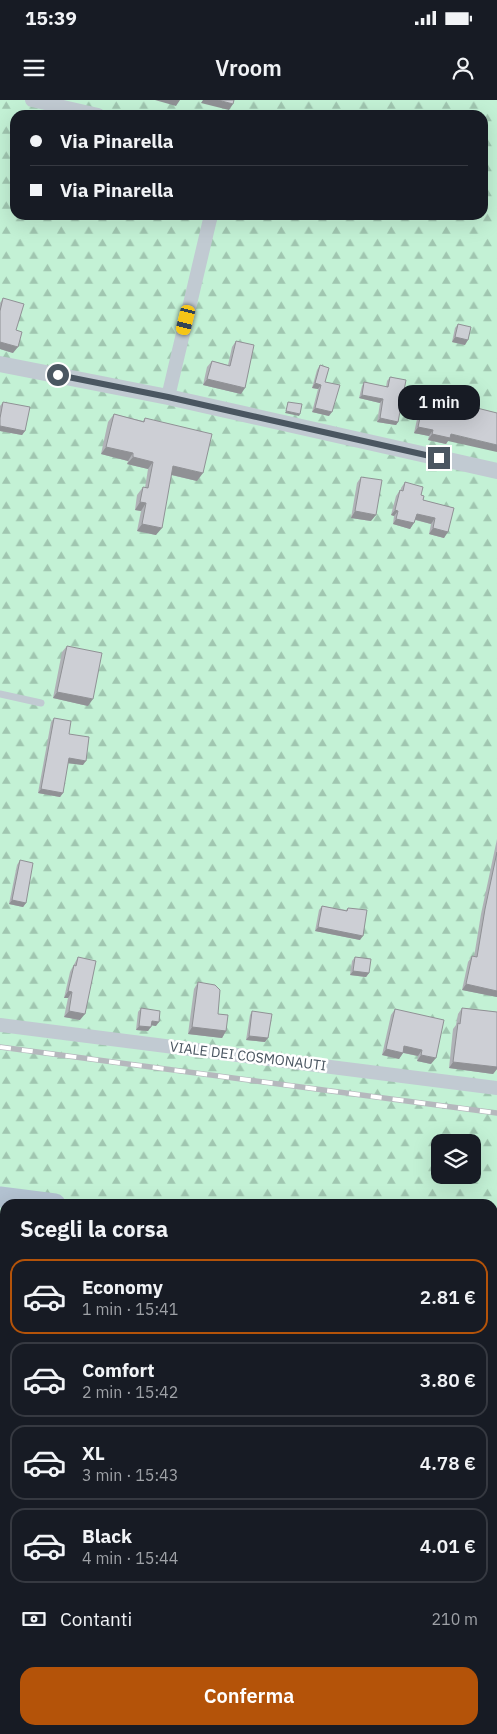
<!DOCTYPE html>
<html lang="it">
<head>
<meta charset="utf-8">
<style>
  body { margin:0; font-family:"IBM Plex Sans",sans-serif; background:#20242c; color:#f1f3f6; height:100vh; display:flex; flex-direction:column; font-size:19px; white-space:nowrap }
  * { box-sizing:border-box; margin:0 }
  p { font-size:16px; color:#9ea1a6 }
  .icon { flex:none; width:28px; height:28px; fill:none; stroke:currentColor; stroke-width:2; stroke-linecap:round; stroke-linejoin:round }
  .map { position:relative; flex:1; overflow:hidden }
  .sheet { position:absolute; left:0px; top:1099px; width:498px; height:536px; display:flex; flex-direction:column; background:#171b24; border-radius:15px 15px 0 0; box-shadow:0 5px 20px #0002 }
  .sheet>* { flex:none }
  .guide { position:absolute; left:10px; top:10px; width:478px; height:110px; border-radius:15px; box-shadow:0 5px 20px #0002; display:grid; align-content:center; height:110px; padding:0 20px; background:#171b24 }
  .fabs { position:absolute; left:431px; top:1034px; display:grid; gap:10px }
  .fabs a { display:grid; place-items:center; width:50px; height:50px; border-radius:10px; background:#171b24; box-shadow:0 5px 20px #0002; font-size:25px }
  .end { position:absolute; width:22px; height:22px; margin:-11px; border:6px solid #4a5661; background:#fff; box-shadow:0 0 0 2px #fff }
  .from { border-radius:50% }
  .bubble { position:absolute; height:35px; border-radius:15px; background:#171b24; box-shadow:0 5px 20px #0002; font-size:16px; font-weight:600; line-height:35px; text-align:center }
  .car { position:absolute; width:15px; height:30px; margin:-15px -8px; border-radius:6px; box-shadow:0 0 4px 1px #0007; background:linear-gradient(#f5c518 24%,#345 0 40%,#f5c518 0 76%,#345 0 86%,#f5c518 0) }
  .guide b { display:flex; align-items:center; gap:18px; height:48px; font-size:19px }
  .guide b+b { border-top:1px solid #363941 }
  .guide i { width:12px; height:12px; background:#f1f3f6 }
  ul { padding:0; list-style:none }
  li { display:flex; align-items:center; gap:15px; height:75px; margin:0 10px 8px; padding:0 10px; border:2px solid #363941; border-radius:15px }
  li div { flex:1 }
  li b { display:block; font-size:19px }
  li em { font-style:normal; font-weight:600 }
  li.current { border-color:#b45309 }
  li>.icon { width:45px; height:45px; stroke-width:1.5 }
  h2 { padding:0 20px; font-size:22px; line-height:60px }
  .pay { display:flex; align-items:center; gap:12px; height:55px; padding:0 20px; font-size:19px }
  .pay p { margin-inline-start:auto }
  .button { display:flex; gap:10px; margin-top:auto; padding:10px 20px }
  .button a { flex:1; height:58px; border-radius:15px; background:#b45309; color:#fff; font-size:20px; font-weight:600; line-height:58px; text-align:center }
  .status { display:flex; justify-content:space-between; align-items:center; height:35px; padding:0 25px; background:#171b24; direction:ltr }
  .status svg { height:14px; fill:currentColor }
  header { display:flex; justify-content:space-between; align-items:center; height:65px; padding:0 20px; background:#171b24; font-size:22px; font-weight:600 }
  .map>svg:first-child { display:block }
  .forest { fill:url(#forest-firs); fill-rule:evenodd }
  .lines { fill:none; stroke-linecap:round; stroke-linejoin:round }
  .stream { stroke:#90daee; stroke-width:4 }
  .service { stroke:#c1cad2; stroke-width:7 }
  .minor { stroke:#c1cad2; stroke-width:14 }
  .tertiary { stroke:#c1cad2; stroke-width:16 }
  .primary { stroke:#b3c2d1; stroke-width:21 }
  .rail-casing { stroke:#b5b8bd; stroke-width:5.5 }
  .rail { stroke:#fff; stroke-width:4; stroke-dasharray:11; stroke-linecap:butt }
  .wall { fill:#b0b2b7 }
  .shaded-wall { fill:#909195 }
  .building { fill:#cdcfd5; stroke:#909195 }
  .route { stroke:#4a5661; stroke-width:6 }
  .labels { text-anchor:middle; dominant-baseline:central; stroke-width:5; stroke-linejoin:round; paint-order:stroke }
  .street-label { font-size:14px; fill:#4a5661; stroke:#fff }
</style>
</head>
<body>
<div class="status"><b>15:39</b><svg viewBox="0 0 49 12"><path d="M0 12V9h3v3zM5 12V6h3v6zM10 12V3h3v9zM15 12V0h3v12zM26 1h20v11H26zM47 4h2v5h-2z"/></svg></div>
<header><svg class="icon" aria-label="menu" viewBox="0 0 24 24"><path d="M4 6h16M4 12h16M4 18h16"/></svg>Vroom<svg class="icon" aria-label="person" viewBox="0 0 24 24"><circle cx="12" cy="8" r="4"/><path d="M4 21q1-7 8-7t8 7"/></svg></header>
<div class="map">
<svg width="497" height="1634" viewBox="0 0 497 1634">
  <defs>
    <pattern id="forest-firs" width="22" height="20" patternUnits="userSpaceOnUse" patternTransform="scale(1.25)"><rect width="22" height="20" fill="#c3f1d5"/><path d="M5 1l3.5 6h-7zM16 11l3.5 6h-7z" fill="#a0c6b0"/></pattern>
  </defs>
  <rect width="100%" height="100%" fill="#f5f3f3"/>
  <!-- forest -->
  <path class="forest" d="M0 0H497V1311L492 1310V1104H5V1254H0ZM15 15H482V115H15ZM440 1042H472V1075H440Z"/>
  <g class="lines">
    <!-- stream -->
    <path class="stream" d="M0 1232 5 1233
      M492 1295H497
      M0 1556 5 1557
      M492 1615 497 1616"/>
    <!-- service -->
    <path class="service" d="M0 594 41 603"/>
    <!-- minor -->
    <path class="minor" d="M32 0 98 15
      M168 297 211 115
      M0 925 497 988"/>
    <!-- tertiary -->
    <path class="tertiary" d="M0 264 168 297 497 371"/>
    <!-- primary -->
    <path class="primary" d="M0 1097 55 1104
      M492 1157H497"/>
    <defs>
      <path id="rail" d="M0 947 497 1013"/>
    </defs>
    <!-- rail casing -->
    <use href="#rail" class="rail-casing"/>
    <!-- rail -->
    <use href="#rail" class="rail"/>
  </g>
  <!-- wall -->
  <path class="wall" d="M3 198 16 230 13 253 0 249V203Z
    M458 224 465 245 452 242 455 228Z
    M236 241 241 294 203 285 207 267 212 261 228 265 232 247Z
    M320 265 325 282 329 316 312 312 318 289 312 288 317 270Z
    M390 277 398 322 396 325 377 322 380 303 359 298 362 286 364 282 386 287 387 281Z
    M425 295 448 341 446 344 428 340 429 336 414 333 421 301Z
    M3 302 25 331 22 335 0 331V306Z
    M114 314 143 321 145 318 197 381 171 375 156 435 137 431 141 411 135 410 137 395 143 387 145 388 148 369 127 364 128 361 101 354 108 322Z
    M361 377 371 421 351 418 357 383Z
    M405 382 421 395 423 400 454 408 444 438 429 434 431 424 415 420 410 429 393 424 394 416 391 415 396 396 400 390H401V388Z
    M67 546 88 606 53 598 62 552Z
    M54 618 69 634 83 665 68 663 63 693 60 697 38 693 51 622Z
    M497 739V897L462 890 468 862 472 856 474 857 481 814Z
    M20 760 26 803 23 807 9 804 17 765Z
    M322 806 346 810 348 808 360 840 315 831 319 810Z
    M78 857 80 920 64 917 68 898H64L70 872Z
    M355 857 369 873 366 877 350 875 352 861Z
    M198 882 218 914 226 931 222 938 188 934 194 889Z
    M141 908 156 926 151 925 148 931 136 930 138 912Z
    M462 908 497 912V969L493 974 449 968 453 929 456 925 458 914Z
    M395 909 431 964 417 961 418 956 403 953 399 959 382 955 391 915Z
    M252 911 265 942 246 940 250 915Z"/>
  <!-- shaded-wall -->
  <path class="shaded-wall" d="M155 0H180L176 6Z
    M203 0H218L233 4 229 10 201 3Z
    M455 237 468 240 465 245 452 242Z
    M0 242 18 247 13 253 0 249Z
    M207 279 245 288 241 294 203 285Z
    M315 283 321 285 318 289 312 288Z
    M362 295 383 299 380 303 359 298Z
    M315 308 332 312 329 316 312 312Z
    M286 311 300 314 299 316 285 313Z
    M380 318 398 322 396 325 377 322Z
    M0 326 25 331 22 335 0 331Z
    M418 327 433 330 429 336 414 333Z
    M432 334H451L497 345V352L448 341 446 344 428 340Z
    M106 347 133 353 128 361 101 354Z
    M133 357 153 362 148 369 127 364Z
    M173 366 203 373 197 381 168 374Z
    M140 402 146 403 141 411 135 410Z
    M395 410 398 411 394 416 391 415Z
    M355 411 376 415 371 421 351 418Z
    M417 414 435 418 431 424 413 419Z
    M396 419 414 423 410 429 393 424Z
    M142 424 162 428 156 435 137 431Z
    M433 428 448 432 444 438 429 434Z
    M57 592 93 599 88 606 53 598Z
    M69 658 86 661 83 665 66 663Z
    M41 689 63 693 60 697 38 693Z
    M12 800 26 803 23 807 9 804Z
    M318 827 363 836 360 840 315 831Z
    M353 871 369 873 366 877 350 875Z
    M466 884 497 891V897L462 890Z
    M68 891 72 892 68 898H64Z
    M69 911 85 914 80 920 64 917Z
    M152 921 159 922 156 926 149 925Z
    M139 926 151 927 148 931 136 930Z
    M192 927 226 931 222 938 188 934Z
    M249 936 268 938 265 942 246 940Z
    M404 946 422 950 418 956 400 952Z
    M386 949 403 953 399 959 382 955Z
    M421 955 436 958 431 964 417 961Z
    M453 962 497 967V969L493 974 449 968Z"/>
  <!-- building -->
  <path class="building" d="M218 0H234L233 4Z
    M3 198 24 204 16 230 22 232 18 247 0 242V211Z
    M458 224 471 227 468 240 455 237Z
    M236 241 254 245 245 288 207 279 212 261 230 266Z
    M320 265 329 268 325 282 340 285 332 312 315 308 321 285 315 283Z
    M390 277 406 280 398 322 380 318 383 299 362 295 364 282 388 287Z
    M425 295 497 313V345L451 334 450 338 432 334 433 330 418 327Z
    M3 302 30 307 25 331 0 326V318Z
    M288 302 302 304 300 314 286 311Z
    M114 314 144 322 145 318 212 334 203 373 173 366 162 428 142 424 146 403 140 402 143 387 148 388 153 362 133 357V353L106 347Z
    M361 377 382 380 376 415 355 411Z
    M405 382 423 387 421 395 424 396 423 400 454 408 448 432 433 428 435 418 417 414 414 423 396 419 398 411 395 410 400 390 403 391Z
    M67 546 102 553 93 599 57 592Z
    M54 618 71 621 69 634 89 637 86 661 69 658 63 693 41 689Z
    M497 752V891L466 884 472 856 477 857 485 809Z
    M20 760 33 763 26 803 12 800Z
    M322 806 347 811 348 808 367 810 363 836 318 827Z
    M78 857 96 861 85 914 69 911 72 892 68 891 74 865 76 866Z
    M355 857 371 859 369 873 353 871Z
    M198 882 215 885 220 890 218 914 228 915 226 931 192 927Z
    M141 908 160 911 159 922 152 921 151 927 139 926Z
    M462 908 497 912V967L453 962 458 923 460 924Z
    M395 909 444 920 436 958 421 955 422 950 404 946 403 953 386 949Z
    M252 911 272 914 268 938 249 936Z"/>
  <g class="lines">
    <!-- route -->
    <path class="route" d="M58 275 168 297 439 358"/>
  </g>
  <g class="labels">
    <!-- street labels -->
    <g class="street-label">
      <text transform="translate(248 956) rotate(7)">VIALE DEI COSMONAUTI</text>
    </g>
  </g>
</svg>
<div class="fabs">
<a><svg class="icon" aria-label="layers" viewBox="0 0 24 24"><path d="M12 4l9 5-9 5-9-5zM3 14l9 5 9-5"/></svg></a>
</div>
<i class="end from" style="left:58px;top:275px"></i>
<i class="end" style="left:439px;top:358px"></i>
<div class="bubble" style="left:398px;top:285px;width:82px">1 min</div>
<i class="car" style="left:186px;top:220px;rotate:194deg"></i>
<div class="guide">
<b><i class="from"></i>Via Pinarella</b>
<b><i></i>Via Pinarella</b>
</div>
<section class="sheet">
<h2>Scegli la corsa</h2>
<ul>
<li class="current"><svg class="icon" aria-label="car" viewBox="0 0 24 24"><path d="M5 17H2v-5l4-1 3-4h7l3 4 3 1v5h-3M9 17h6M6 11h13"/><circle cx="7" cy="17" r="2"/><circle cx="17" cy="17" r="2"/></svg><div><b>Economy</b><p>1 min · 15:41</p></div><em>2.81 €</em></li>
<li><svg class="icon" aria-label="car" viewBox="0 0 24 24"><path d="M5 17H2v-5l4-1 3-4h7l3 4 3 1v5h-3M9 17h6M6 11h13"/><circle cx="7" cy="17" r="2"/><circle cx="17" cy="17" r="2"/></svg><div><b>Comfort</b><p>2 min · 15:42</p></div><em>3.80 €</em></li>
<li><svg class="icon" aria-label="car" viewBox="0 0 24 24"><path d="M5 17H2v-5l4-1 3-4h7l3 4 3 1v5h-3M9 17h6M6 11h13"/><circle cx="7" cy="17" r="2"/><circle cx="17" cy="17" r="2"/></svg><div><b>XL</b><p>3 min · 15:43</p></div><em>4.78 €</em></li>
<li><svg class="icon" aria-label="car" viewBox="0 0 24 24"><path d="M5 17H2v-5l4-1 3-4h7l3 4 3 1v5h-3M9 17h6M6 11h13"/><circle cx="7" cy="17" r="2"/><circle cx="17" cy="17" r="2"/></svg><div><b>Black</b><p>4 min · 15:44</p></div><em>4.01 €</em></li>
</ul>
<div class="pay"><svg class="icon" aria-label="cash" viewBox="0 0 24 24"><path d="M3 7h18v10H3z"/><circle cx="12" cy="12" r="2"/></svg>Contanti<p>210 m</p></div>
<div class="button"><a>Conferma</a></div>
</section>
</div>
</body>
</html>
